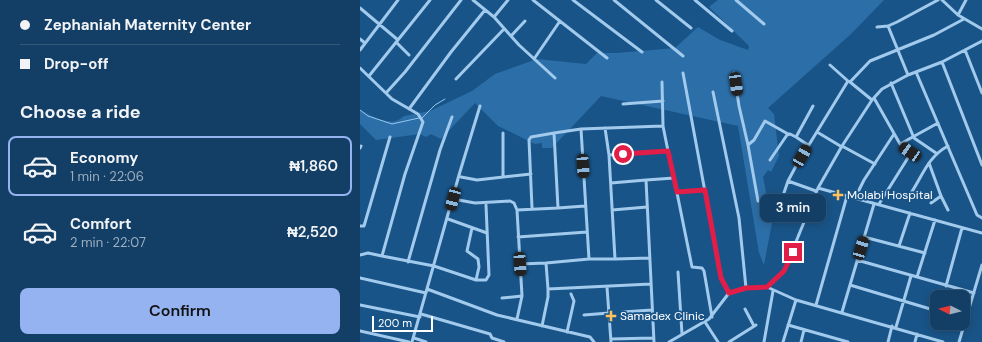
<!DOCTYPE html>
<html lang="en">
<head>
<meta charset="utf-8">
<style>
  body { margin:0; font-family:"DM Sans",sans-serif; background:#204a6f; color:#f1f3f6; height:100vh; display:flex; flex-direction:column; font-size:15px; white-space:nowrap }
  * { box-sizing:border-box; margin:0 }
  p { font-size:13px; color:#9dafbf }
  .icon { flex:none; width:22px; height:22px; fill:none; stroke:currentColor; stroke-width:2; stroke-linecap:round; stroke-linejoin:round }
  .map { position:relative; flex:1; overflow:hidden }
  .drawer { display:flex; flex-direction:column; background:#133f66; width:360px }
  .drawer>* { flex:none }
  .banner { display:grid; align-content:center; height:88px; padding:0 20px; background:#133f66 }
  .needle { width:26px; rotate:276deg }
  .controls { position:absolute; left:570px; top:290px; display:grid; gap:8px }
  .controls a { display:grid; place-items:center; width:40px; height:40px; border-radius:8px; background:#133f66; box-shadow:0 2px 10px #0003,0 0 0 1px #32587a; font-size:20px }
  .scale { position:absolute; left:12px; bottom:10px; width:61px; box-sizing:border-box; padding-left:4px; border:2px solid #fff; border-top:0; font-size:11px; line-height:14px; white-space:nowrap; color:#fff; -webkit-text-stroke:3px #195488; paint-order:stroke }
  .end { position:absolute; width:18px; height:18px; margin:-9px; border:5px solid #e11d48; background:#fff; box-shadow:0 0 0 2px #fff }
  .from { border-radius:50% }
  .bubble { position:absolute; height:28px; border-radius:8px; background:#133f66; box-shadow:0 2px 10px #0003,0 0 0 1px #32587a; font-size:13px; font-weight:600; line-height:28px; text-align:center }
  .car { position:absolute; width:12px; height:24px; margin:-12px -6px; border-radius:5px; box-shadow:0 0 3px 1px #0007; background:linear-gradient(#222 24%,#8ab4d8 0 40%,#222 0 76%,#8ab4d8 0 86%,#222 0) }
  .banner b { display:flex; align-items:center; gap:14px; height:38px; font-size:15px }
  .banner b+b { border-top:1px solid #32587a }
  .banner i { width:10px; height:10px; background:#f1f3f6 }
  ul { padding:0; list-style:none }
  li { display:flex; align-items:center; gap:12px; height:60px; margin:0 8px 6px; padding:0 12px; border:2px solid transparent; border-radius:8px }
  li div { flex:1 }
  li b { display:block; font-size:15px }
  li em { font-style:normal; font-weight:600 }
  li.on { border-color:#95b2f1 }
  li>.icon { width:36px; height:36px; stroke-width:1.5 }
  h2 { padding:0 20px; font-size:18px; line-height:48px }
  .action { display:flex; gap:8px; margin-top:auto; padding:8px 20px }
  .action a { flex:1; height:46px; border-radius:8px; background:#95b2f1; color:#111; font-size:16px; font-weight:600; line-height:46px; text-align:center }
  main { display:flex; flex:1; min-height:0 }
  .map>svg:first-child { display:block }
  .green { fill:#2c6ea7 }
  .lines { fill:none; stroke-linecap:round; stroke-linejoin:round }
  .stream { stroke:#94c7ef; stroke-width:1 }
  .minor { stroke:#a1caed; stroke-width:3 }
  .route { stroke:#e11d48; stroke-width:5 }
  .poi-dot { fill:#ffc25d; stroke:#195488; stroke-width:1.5 }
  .labels { text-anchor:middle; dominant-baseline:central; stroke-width:3.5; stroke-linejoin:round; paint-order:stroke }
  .poi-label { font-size:12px; fill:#fff; stroke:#195488; text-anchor:start }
</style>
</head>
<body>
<main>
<section class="drawer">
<div class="banner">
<b><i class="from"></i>Zephaniah Maternity Center</b>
<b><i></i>Drop-off</b>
</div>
<h2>Choose a ride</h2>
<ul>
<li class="on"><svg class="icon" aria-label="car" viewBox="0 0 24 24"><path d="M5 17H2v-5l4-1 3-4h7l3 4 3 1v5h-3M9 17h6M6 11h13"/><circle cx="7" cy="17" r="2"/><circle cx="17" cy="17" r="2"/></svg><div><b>Economy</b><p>1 min · 22:06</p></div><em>₦1,860</em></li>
<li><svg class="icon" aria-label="car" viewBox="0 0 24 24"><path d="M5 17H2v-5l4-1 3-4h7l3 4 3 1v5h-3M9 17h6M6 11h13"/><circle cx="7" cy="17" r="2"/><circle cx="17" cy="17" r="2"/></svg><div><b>Comfort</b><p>2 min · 22:07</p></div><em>₦2,520</em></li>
</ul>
<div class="action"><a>Confirm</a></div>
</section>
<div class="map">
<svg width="622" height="342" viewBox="0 0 622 342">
  <rect width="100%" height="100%" fill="#195488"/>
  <!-- green -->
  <path class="green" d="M358 0H524L491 34 408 108 414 114 419 156 411 172 408 170 403 177 412 223 404 265 399 253 378 126 241 96 192 148H182V143L175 144 138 126 115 103 81 139 71 134 66 137 60 134 16 140 0 124V110C13 116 31 129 44 116L70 111 112 91 135 74 177 59 226 64 237 53H257L315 48 338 27 360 40 388 50 389 46 349 7Z"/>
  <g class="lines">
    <!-- stream -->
    <path class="stream" d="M0 110 8 116 32 124 59 118
      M62 118 75 105 85 99"/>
    <!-- minor -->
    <path class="minor" d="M113 0 134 17 159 45 195 78
      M173 0 247 58
      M213 0 282 52
      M254 0 323 56
      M296 0 331 28
      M335 0 372 31
      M376 0 404 24
      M582 0 598 15 622 29
      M0 8 38 40
      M598 15 606 0
      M134 17 148 0
      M528 26 548 75
      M517 27 528 26 537 22 578 0
      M151 36 165 21
      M0 39 5 43
      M36 42 49 55
      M0 50 38 0
      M605 50 622 93
      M174 59 200 21
      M582 62 622 165
      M470 65 488 81
      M0 68 32 99 58 114 63 122 45 174 22 256
      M556 72 617 215 622 218
      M323 73 361 278 369 293
      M374 73 379 106 388 145 394 140 405 121 428 134
      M9 76 70 0
      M96 79 144 29
      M302 82 303 126
      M490 82 512 100
      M531 83 554 138 576 153
      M353 92 379 218 386 288
      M26 93 45 72 101 0
      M514 98 540 144 551 153 519 204
      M263 104 303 101
      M49 109 91 52 125 10
      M303 126 308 151 249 155 255 259H229L221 129Z
      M245 128 249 155
      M457 132 482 147
      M143 133V176
      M540 144 578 123
      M388 145 398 201
      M448 145 436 137 453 106
      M482 146 515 164
      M0 148 1 146
      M308 151 314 178
      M410 160 427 135 430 134 436 137
      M569 163 581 196 588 210
      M101 177 117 180 171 174
      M428 181 456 191
      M251 183 286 180
      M458 188 622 233
      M317 192 345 190
      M549 196C562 178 567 157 588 146
      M495 198 504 180 534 134
      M93 199 115 203 150 201 154 203 157 210 162 296 157 319
      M571 203 581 196
      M172 208 169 140 171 137 194 133
      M198 208 225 206
      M157 210 198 208 194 133 221 129
      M252 210 287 207
      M88 219 127 233
      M415 219 428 181 436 166 488 81 490 82 510 61 574 35 604 19
      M0 226H4L30 137
      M112 228 107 251 118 259 119 267 116 280
      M158 237 227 232
      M504 237 565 253
      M539 246 550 213
      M0 255 8 253 22 256 74 266 116 280H126L129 275 126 205
      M229 259 186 263 188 289 291 284
      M255 259 290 258
      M497 260 614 293
      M48 262 80 150 92 117
      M160 264 186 263
      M318 272 322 334
      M557 277 575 220
      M0 278 66 293
      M490 285 577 311
      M586 286 602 228
      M247 287 251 342
      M407 287 436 300 583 342
      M67 289 137 315 230 337 234 342
      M142 298 162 296
      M0 305 60 317
      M456 305 487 196
      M385 309 394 326
      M263 312 292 310
      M482 312 514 204
      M61 314 130 334 132 338 144 342
      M224 315 249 313
      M345 322 358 342
      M428 325 488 342
      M182 326 188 297V289
      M536 327 551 276
      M0 331 49 342
      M207 332 214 301 211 294
      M54 338 66 342
      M251 339 293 338
      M52 342 99 175 120 106
      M294 342 286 180 314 178 332 267 342 268 344 271 352 317
      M309 342 349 319 369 293 386 288 407 287 424 271 458 188 482 146 512 100 522 89 548 75 582 62 622 41
      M369 342 396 325
      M404 342 413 291
      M423 342 436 300
      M441 342 444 330
      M528 342 532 326
      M555 342 557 334
      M599 342 622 265"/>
  </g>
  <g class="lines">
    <!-- route -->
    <path class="route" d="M263 154 308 151 317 192 345 190 361 278 369 293 386 288 407 287 424 271 433 252"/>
  </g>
  <!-- markers -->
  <g class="poi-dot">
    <path d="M476 189h4v4h4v4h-4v4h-4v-4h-4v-4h4z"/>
    <path d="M249 310h4v4h4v4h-4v4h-4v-4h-4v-4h4z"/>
  </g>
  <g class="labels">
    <!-- poi labels -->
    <g class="poi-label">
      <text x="487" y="195">Molabi Hospital</text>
      <text x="260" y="316">Samadex Clinic</text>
    </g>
  </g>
</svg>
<div class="controls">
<a><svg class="needle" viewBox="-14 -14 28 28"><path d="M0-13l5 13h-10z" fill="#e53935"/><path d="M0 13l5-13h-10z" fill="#9dafbf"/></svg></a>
</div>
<div class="scale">200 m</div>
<i class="end from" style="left:263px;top:154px"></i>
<i class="end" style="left:433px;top:252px"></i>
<div class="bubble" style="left:400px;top:194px;width:66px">3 min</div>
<i class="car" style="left:376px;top:84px;rotate:172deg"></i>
<i class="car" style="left:550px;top:152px;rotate:304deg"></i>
<i class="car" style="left:442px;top:156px;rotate:30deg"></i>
<i class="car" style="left:223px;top:166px;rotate:176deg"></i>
<i class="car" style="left:93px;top:199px;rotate:195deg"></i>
<i class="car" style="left:501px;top:248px;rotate:17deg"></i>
<i class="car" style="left:160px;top:264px;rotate:176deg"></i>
</div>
</main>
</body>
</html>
